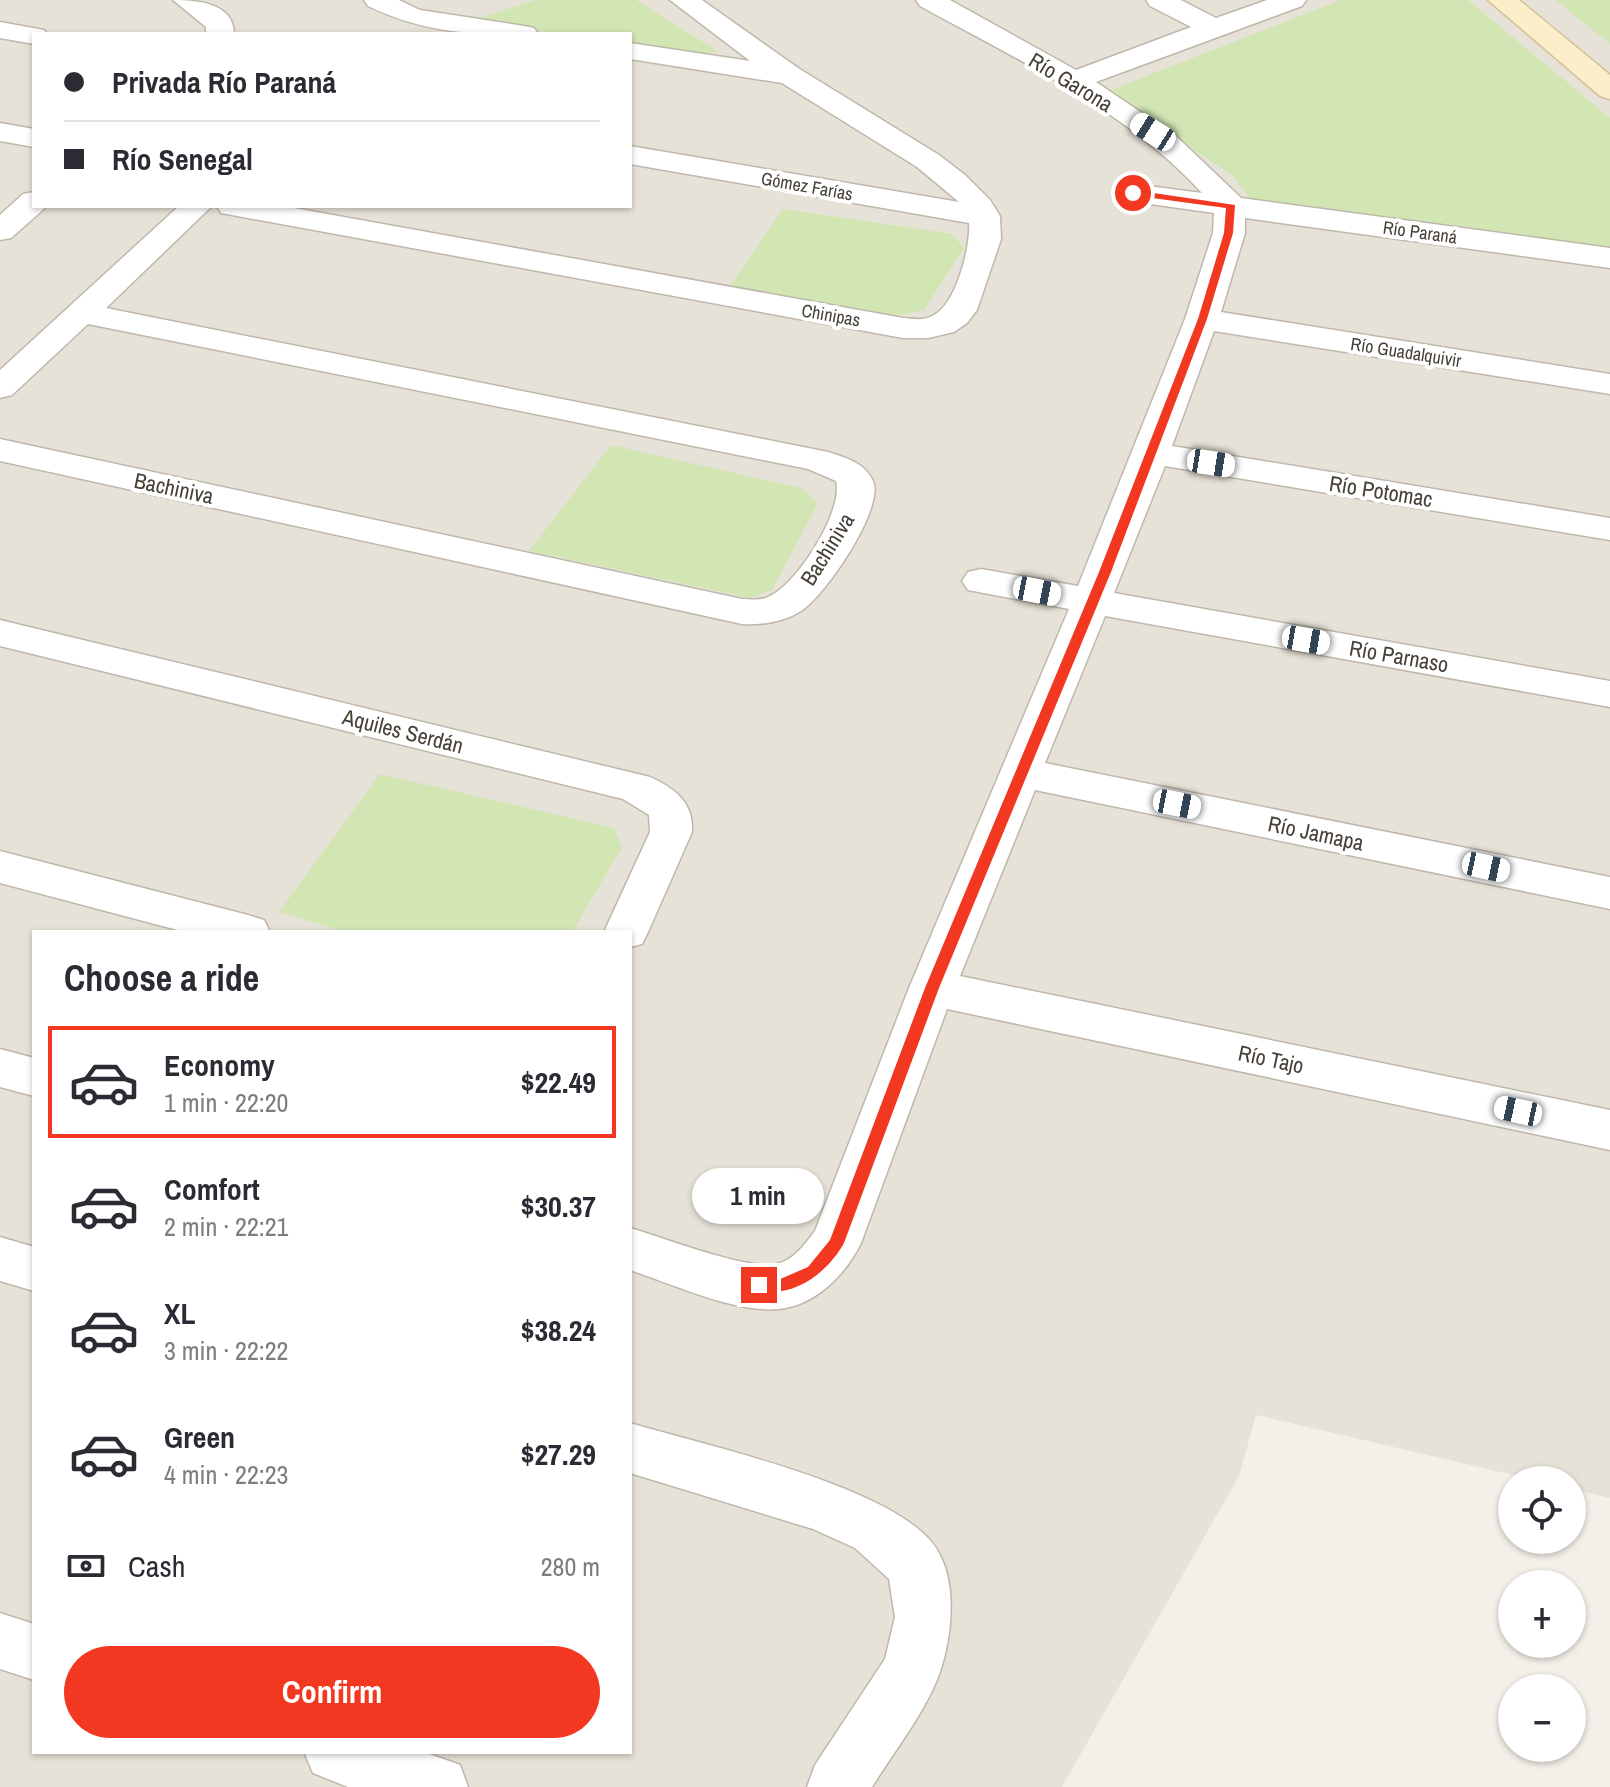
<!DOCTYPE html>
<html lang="en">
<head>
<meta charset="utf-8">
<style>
  body { margin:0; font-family:"Archivo Narrow",sans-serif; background:#f2f2f3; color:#2b2b33; height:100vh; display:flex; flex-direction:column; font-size:30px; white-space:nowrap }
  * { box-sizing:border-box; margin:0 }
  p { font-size:26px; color:#7c7c81 }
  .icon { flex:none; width:44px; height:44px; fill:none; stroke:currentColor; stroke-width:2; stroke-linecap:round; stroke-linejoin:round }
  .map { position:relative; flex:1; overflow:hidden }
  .details { position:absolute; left:32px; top:930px; width:600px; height:824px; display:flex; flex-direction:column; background:#fff; border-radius:0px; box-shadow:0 2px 6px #0004 }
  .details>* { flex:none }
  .top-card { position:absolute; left:32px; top:32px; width:600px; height:176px; border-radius:0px; box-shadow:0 2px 6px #0004; display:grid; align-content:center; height:176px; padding:0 32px; background:#fff }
  .controls { position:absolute; left:1498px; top:1466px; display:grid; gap:16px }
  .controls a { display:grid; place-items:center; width:88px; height:88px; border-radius:50%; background:#fff; box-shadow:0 2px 6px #0004; font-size:40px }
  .end { position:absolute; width:36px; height:36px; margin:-18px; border:10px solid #f33821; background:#fff; box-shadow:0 0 0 4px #fff }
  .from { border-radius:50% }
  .bubble { position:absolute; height:56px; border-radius:28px; background:#fff; box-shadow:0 2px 6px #0004; font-size:26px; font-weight:700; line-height:56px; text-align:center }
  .car { position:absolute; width:24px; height:48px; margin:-24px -12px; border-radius:10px; box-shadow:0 0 6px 2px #0007; background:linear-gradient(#fff 24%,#345 0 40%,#fff 0 76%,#345 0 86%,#fff 0) }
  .top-card b { display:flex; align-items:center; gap:28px; height:76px; font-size:30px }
  .top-card b+b { border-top:2px solid #e1e1e2 }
  .top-card i { width:20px; height:20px; background:#2b2b33 }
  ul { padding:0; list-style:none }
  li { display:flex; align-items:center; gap:24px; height:112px; margin:0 16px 12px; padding:0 16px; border:4px solid transparent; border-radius:0px }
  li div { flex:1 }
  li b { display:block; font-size:30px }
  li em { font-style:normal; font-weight:700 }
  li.selected { border-color:#f33821 }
  li>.icon { width:72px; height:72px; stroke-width:1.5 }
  h2 { padding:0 32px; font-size:36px; line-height:96px }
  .pay { display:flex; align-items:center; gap:20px; height:88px; padding:0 32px; font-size:30px }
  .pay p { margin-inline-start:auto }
  .primary-button { display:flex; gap:16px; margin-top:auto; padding:16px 32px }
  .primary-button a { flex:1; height:92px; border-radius:48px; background:#f33821; color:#fff; font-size:32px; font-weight:700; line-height:92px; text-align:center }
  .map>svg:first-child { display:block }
  .residential { fill:#e7e2d7; fill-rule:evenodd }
  .green { fill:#d1e6b3 }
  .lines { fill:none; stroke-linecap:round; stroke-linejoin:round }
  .street-casing { stroke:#bfb7ab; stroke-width:3 }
  .secondary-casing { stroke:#d2c199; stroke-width:3 }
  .street { fill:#fff; fill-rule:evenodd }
  .secondary { fill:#fdeeca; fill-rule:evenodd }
  .route { fill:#f33821 }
  .labels { text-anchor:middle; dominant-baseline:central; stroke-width:8; stroke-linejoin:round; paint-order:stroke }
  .far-street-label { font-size:18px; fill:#474037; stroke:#fff }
  .street-label { font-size:22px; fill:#474037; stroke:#fff }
</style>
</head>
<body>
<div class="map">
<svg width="1610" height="1787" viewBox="0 0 1610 1787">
  <rect width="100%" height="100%" fill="#f4f0e9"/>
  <!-- residential -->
  <path class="residential" d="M0 0H1610V1498L1572 1489V1480H1535L1256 1415 1239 1476 1062 1787H0ZM34 34H630V206H34ZM34 932H630V1752H34Z"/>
  <!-- green -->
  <path class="green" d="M535 0H636L719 52 693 55 630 45V34C579 34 529 35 479 18Z
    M1341 0H1468L1610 118V250L1255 205 1232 175 1106 92Z
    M1556 0H1610V44Z
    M783 209 952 234 964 248 924 310 891 317 730 286Z
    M611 445 801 488 818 503 772 590 751 598 529 551Z
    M380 774 614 828 622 847 572 932H346L279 912Z"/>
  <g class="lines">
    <defs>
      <path id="street" d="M173 0C197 0 234 3 234 34H206V27Z
        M364 0H399L420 10 524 26 534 28 538 34C472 34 429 35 368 6Z
        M670 0H702L798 68 939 155 965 175 990 200 1000 216 1001 239 977 310 967 323 954 332 928 338H903L232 215 221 213 217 206H283L903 318C913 319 925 321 934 315 956 304 971 246 969 223L630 164V146L959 202 917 167 782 83 630 59V43L750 61Z
        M916 0H950L1076 70 1191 27 1150 6 1146 0H1181L1216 18 1267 0H1306L1302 6 1096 82 1176 136 1241 198 1610 248V268L1245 218V233L1221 312 1610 374V394L1214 331 1172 446 1610 518V540L1165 466 1114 593 1610 681V707L1105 616 1045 763 1610 877V909L1035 790 960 976 1610 1110V1150L947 1009 861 1243C846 1274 815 1306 778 1309 735 1313 672 1284 630 1270V1228C662 1237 748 1271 777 1264 795 1259 804 1245 815 1231L909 988 1069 609 968 590 962 581 968 572 981 569 1078 586 1185 319 1213 233 1214 213 1122 200 1118 193 1122 186 1133 184 1202 193C1125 109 1018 60 920 6Z
        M0 22 44 30 47 34H34V44L0 38Z
        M0 123 34 129V147L0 141Z
        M34 192V206L45 208 11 238 0 240V215L23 194Z
        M179 206H212L106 308 828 452C846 458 864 462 873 481 885 508 825 596 801 611 784 622 762 625 742 624L0 461V439L742 599C750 599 760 601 768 597 796 586 844 511 836 481L808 469 88 324 12 395 0 398V370Z
        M0 620 650 777C674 788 694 802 692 832L648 932 642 944 630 947V932H604L650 832 649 815 623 799 0 646Z
        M0 851 248 915 264 920 270 932H185L0 883Z
        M0 1049 34 1058V1096L0 1087Z
        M0 1237 34 1247V1291L0 1281Z
        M630 1423C703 1445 895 1486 936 1548 958 1582 952 1636 940 1672 925 1713 895 1750 872 1787H807L815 1765 885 1659 895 1617 889 1579 855 1548 813 1529 630 1473Z
        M0 1613 34 1624V1680L0 1669Z
        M304 1752H424L460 1765 468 1787H348L313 1773Z"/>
      <path id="secondary" d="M1488 0H1519L1610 75V99L1600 96Z"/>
    </defs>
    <!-- street casing -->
    <use href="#street" class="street-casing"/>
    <!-- secondary casing -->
    <use href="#secondary" class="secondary-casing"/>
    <!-- street -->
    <use href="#street" class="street"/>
    <!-- secondary -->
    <use href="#secondary" class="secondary"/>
  </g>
  <!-- route -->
  <path class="route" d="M1133 190 1235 205 1233 233 1207 319 1111 572 939 988 844 1243C827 1274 790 1301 754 1289V1280H778L808 1267 830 1240 925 988 1099 572 1198 319 1224 233 1226 208 1130 195Z"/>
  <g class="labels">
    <!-- far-street labels -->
    <g class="far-street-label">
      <text transform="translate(807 186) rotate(10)">Gómez Farías</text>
      <text transform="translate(1420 232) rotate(8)">Río Paraná</text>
      <text transform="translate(831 315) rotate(10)">Chinipas</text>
      <text transform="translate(1406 352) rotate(9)">Río Guadalquivir</text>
    </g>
    <!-- street labels -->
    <g class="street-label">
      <text transform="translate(1071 82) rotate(31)">Río Garona</text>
      <text transform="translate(174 488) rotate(12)">Bachiniva</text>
      <text transform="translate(1381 491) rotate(9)">Río Potomac</text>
      <text transform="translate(827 549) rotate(-58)">Bachiniva</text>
      <text transform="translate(1399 656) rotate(10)">Río Parnaso</text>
      <text transform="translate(403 731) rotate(14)">Aquiles Serdán</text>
      <text transform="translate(1316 833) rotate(12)">Río Jamapa</text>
      <text transform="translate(1271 1059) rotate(12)">Río Tajo</text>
    </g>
  </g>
</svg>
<div class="controls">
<a><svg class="icon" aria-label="locate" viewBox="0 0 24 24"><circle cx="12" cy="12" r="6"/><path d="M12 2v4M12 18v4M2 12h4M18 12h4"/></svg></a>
<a>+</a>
<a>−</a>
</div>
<i class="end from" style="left:1133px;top:193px"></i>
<i class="end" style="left:759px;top:1285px"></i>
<div class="bubble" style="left:692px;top:1168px;width:132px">1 min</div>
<i class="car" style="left:1153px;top:132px;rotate:302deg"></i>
<i class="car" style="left:1211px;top:463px;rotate:99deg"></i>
<i class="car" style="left:1037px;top:591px;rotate:101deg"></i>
<i class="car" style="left:1306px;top:640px;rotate:100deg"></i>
<i class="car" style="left:1177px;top:804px;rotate:101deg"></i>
<i class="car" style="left:1486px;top:867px;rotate:102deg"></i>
<i class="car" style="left:1518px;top:1111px;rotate:282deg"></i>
<div class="top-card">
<b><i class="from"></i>Privada Río Paraná</b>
<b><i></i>Río Senegal</b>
</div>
<section class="details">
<h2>Choose a ride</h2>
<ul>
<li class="selected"><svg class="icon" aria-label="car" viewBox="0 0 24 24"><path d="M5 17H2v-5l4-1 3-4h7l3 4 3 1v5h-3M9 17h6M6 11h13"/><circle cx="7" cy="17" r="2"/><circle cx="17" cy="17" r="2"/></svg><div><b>Economy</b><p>1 min · 22:20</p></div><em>$22.49</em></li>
<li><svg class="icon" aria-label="car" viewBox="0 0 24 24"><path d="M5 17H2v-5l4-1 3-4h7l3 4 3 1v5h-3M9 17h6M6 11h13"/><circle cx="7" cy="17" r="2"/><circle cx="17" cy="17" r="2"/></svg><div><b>Comfort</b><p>2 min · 22:21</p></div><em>$30.37</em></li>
<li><svg class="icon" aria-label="car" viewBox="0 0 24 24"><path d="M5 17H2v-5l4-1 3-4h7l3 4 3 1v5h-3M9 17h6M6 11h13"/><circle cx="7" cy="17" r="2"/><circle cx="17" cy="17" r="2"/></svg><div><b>XL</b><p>3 min · 22:22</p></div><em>$38.24</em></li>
<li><svg class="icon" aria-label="car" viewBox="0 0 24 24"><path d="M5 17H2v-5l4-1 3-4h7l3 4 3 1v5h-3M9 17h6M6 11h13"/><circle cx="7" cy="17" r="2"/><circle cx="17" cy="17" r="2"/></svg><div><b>Green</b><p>4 min · 22:23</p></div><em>$27.29</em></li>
</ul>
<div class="pay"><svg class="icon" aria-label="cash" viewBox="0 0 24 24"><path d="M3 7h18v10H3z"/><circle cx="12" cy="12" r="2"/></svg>Cash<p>280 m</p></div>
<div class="primary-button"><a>Confirm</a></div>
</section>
</div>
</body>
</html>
